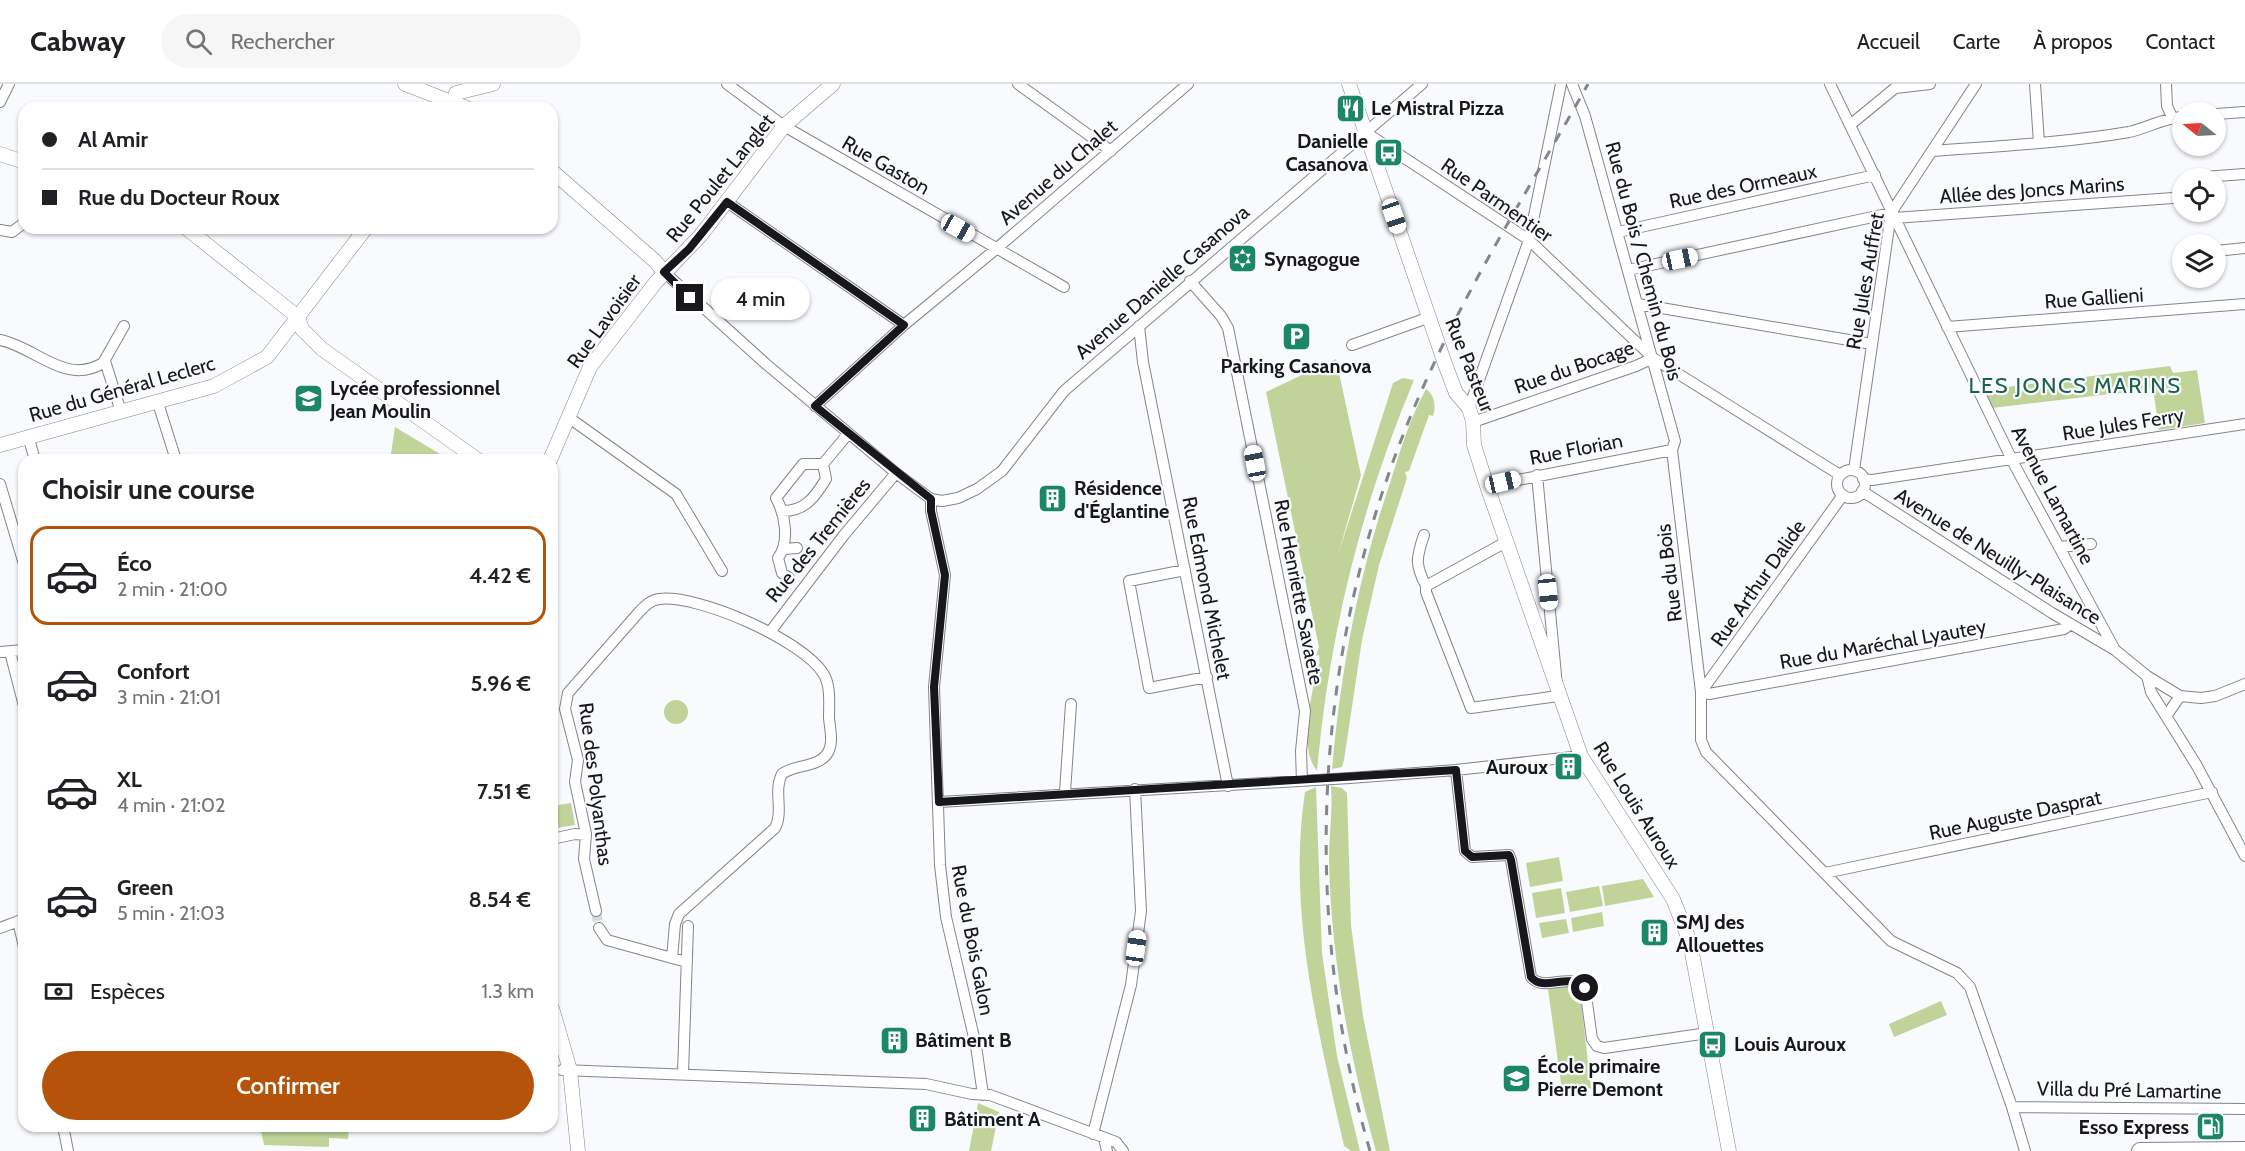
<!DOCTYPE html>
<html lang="fr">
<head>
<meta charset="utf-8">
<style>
  body { margin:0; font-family:Cabin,sans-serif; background:#f6f6f6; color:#202124; height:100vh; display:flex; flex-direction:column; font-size:22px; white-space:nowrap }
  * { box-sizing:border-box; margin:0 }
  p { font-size:20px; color:#757577 }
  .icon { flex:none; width:33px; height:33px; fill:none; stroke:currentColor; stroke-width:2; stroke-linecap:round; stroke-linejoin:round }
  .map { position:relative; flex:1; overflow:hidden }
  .sheet { position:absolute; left:18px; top:370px; width:540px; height:678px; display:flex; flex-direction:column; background:#fff; border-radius:18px; box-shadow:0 2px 4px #0004 }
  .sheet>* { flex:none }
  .hud { position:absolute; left:18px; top:18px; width:540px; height:132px; border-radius:18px; box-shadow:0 2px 4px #0004; display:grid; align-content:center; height:132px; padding:0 24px; background:#fff }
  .needle { width:39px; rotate:288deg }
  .buttons { position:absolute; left:2172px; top:18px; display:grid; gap:12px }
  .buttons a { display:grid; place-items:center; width:54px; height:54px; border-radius:50%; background:#fff; box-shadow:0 2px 4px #0004; font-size:30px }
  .end { position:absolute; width:27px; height:27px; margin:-14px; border:8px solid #18181c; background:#fff; box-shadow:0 0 0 3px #fff }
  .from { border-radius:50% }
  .bubble { position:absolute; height:42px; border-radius:21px; background:#fff; box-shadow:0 2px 4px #0004; font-size:20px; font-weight:600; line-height:42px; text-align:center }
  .car { position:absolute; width:18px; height:36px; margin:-18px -9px; border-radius:8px; box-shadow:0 0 4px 2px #0007; background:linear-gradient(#fff 24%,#345 0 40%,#fff 0 76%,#345 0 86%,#fff 0) }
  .hud b { display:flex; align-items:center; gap:21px; height:57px; font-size:22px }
  .hud b+b { border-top:2px solid #e0e0e0 }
  .hud i { width:15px; height:15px; background:#202124 }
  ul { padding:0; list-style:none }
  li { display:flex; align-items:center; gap:18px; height:99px; margin:0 12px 9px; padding:0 12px; border:3px solid transparent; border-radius:18px }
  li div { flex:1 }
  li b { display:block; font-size:22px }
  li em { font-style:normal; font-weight:600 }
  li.current { border-color:#b45309 }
  li>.icon { width:54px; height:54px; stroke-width:1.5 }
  h2 { padding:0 24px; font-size:27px; line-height:72px }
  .pay { display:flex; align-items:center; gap:15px; height:66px; padding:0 24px; font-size:22px }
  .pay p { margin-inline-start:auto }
  .button { display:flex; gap:12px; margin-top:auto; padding:12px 24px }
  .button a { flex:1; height:69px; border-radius:36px; background:#b45309; color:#fff; font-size:24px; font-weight:600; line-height:69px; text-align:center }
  header { display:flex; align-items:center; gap:36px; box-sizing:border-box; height:84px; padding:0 30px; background:#fff; border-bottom:2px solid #e0e0e0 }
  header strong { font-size:28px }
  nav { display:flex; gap:33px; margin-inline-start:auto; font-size:21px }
  .search { width:420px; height:54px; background:#f6f6f6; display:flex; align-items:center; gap:15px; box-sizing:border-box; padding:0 21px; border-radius:33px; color:#757577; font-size:22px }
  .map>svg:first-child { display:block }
  .green { fill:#c0d49a }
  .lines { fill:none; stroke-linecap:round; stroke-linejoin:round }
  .street-tunnel { stroke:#d7d8dc; stroke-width:10; stroke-dasharray:10 5; stroke-linecap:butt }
  .street-casing { stroke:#83858d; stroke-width:12 }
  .secondary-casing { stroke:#83858d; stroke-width:15 }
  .primary-casing { stroke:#83858d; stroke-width:18 }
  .street { stroke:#fff; stroke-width:10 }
  .secondary { stroke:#fff; stroke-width:14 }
  .primary { stroke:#fff; stroke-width:16 }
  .rail { stroke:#85868a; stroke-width:3; stroke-dasharray:10 10; stroke-linecap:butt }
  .route { stroke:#18181c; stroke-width:8 }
  .labels { text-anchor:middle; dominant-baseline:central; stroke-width:4.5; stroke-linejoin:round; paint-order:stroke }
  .poi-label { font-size:20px; font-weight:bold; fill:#18181c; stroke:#f9fafe; text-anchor:start }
  .street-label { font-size:20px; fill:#18181c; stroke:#f9fafe }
  .quarter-label { font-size:22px; letter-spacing:1.5px; fill:#1b624a; stroke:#f9fafe }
</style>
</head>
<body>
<header>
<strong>Cabway</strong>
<div class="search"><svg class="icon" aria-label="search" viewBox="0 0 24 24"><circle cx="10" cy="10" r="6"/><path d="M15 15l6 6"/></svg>Rechercher</div>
<nav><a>Accueil</a><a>Carte</a><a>À propos</a><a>Contact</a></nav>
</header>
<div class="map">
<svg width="2245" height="1067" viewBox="0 0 2245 1067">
  <rect width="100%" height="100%" fill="#f9fafe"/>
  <!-- green -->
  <path class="green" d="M1336 275 1361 391 1338 471 1393 299 1403 294 1414 296C1361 422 1329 551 1317 687 1300 665 1309 625 1314 599 1316 589 1321 581 1319 571L1316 572 1319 563 1266 308Z
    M2170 282 2173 289 2197 286 2205 339 2159 346 2153 305 1992 324 1984 306Z
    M1426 305C1435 311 1436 323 1433 332L1429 331 1409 387 1405 388 1407 394 1379 481 1362 556 1344 676 1342 683 1332 685C1341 586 1358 493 1390 399 1400 367 1410 334 1426 305Z
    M395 343 440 370 446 376H390Z
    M664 628a12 12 0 1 1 24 0a12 12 0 1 1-24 0Z
    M1331 702 1342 704 1347 709 1351 841 1363 932 1390 1067H1376C1349 972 1331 874 1329 775 1329 750 1333 726 1331 702Z
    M1316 703 1322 869 1337 972 1360 1067H1351L1344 1062C1318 946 1287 827 1305 708Z
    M571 719 575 741 552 745V722Z
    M1559 773 1563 797 1530 803 1526 779Z
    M1643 795 1654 813 1605 822 1602 802Z
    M1599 802 1603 822 1570 828 1566 808Z
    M1561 804 1565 829 1536 834 1532 809Z
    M1602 828 1604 842 1573 848 1571 834Z
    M1566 835 1569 849 1542 854 1539 839Z
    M1568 901 1580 909 1591 1004 1562 1007 1548 905Z
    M1941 917 1947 931 1894 953 1889 940Z
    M978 1019 999 1028 991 1067H969Z
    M260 1043V1042L349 1043 348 1055 329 1054V1063L264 1061Z"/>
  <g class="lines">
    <!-- street-tunnel -->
    <path class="street-tunnel" d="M596 827 599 844"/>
    <defs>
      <path id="street" d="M727 0 784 42 1064 203
        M1018 0 1111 67
        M1572 0 1585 32 1675 357 1672 366 1701 608V656L1706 668 1891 857 1957 889 1970 903 2012 1023 2025 1067
        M1830 0 2015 382 2115 566 2147 592 2180 612 2201 614 2215 612 2245 600
        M2035 0 2039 59
        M2166 0 2167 22 2172 33
        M0 18 9 0
        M2216 30 2245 28
        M1850 41 1895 4 1930 0
        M1365 48 1529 156 1653 274 1840 391
        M1932 67C1998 62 2064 59 2129 48 2148 44 2163 34 2182 33
        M2189 94 2245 90
        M727 118 904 241
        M1894 134 2173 114
        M0 146 12 148 24 139
        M1618 148 1875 91
        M2216 167 2245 164
        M1628 186 1891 129
        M664 188 766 280 896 389 931 415 942 417 958 414 977 405 1002 387 1064 307 1422 0
        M1190 197 1221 232 1228 244 1305 627 1301 667 1302 697
        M1638 220 1872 260
        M1139 242 1143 278 1228 702
        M1947 243 2245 220
        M0 256C36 263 65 302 103 279L124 242
        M1352 261 1430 233
        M105 277 121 328
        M158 319 176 376
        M815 322 904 241 996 165 1188 0
        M1469 324 1529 156 1561 0
        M568 333 676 410 722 487
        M1473 338 1636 282 1653 274
        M28 352 35 376
        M823 380 848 350
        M1854 386 1891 129 1976 0
        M1837 400a14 14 0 1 1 28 0a14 14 0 1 1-28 0Z
        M1863 395 1872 396 2245 340
        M0 400 24 480
        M1487 402 1672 366
        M1862 407 2052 529 2115 566
        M931 415V427L945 491 934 603 940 781 946 833 976 962 983 1011
        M783 427C805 427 815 413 826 395L823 380
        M1424 451C1416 474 1415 481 1426 502
        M1506 458 1426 502V508L1471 624 1558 612 1537 391
        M2059 463 2091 460
        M785 465 797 464
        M1185 486 1129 497 1149 604 1207 593
        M789 494 782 489 778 474C790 458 785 430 776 414L803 380H823
        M770 548 844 451 896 389
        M0 568 24 566
        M10 568 24 622
        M2147 592 2151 608 2197 682 2245 772
        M1701 608 1709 610 2064 545 2071 540
        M1701 608 1843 411
        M2167 631 2180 612
        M1456 686 1465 767 1472 773 1509 771 1511 776 1531 893C1544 909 1568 887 1585 904L1592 955 1597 962 1604 964 1708 949
        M1065 708 1071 620
        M939 718 1350 694 1456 686 1581 672
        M552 755 575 750 586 751
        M1825 789 2212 708
        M596 827 584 775 586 750 575 698 578 676 565 625 568 609 640 527C646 521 651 516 659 515 698 510 802 556 823 589 831 601 829 619 829 634 830 645 834 660 827 670 817 684 795 680 782 690 773 707 784 727 775 744L679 830 675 840 672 874 687 878
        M18 837 24 863
        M0 844 24 835
        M599 844 607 856 672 874
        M562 986 926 1000 972 1010 990 1011 1116 1058 1123 1067
        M683 989 688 842
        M2012 1023 2245 1025
        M63 1042 68 1067
        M1093 1050 1131 901 1141 827 1135 705
        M1104 1054 1107 1067"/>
      <path id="secondary" d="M405 0 467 24
        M1349 0 1445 280 1456 309 1469 324 1473 338 1474 361 1487 402 1581 672 1673 815 1690 858 1729 1067
        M456 9 493 0
        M0 70 24 78
        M552 87 655 177 664 188
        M186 144 298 233
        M298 233 302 245 322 265 478 376
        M0 361 214 302 267 273 366 144
        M550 376 590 283 656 198 701 151 784 42 833 0
        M552 924 570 986 578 1067"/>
      <path id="primary" d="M2140 1067 2245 1066"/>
    </defs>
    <!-- street casing -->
    <use href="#street" class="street-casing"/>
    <!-- secondary casing -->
    <use href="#secondary" class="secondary-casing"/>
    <!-- primary casing -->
    <use href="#primary" class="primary-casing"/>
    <!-- street -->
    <use href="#street" class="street"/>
    <!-- secondary -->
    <use href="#secondary" class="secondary"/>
    <!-- primary -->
    <use href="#primary" class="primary"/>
    <!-- rail -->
    <path class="rail" d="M1370 1067C1295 809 1317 531 1430 288 1475 189 1535 95 1588 0"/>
  </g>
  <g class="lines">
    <!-- route -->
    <path class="route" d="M690 214 664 188 689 165 727 118 904 241 815 322 931 415V427L945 491 934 603 939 718 1456 686 1465 767 1472 773 1509 771 1511 776 1531 893C1544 909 1568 887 1585 904"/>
  </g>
  <!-- icons -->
  <defs>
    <symbol id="restaurant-square" viewBox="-11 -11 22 22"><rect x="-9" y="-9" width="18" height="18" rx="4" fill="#1a8765" stroke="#f9fafe"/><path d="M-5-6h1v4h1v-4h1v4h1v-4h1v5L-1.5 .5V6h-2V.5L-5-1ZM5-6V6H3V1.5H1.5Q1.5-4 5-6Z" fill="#fff"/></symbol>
    <symbol id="bus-square" viewBox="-11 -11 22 22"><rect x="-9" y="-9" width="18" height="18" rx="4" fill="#1a8765" stroke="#f9fafe"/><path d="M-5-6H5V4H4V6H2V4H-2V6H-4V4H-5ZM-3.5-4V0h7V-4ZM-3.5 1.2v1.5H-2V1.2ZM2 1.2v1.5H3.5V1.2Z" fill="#fff"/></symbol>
    <symbol id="synagogue-square" viewBox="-11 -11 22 22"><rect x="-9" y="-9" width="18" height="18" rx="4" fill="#1a8765" stroke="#f9fafe"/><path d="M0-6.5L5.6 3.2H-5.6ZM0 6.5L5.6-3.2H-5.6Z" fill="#fff"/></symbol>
    <symbol id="parking-square" viewBox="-11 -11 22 22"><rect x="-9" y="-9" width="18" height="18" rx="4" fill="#1a8765" stroke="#f9fafe"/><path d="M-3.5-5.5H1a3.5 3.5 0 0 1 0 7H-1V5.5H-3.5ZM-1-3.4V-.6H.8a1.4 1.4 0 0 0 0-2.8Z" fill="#fff"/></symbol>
    <symbol id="school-square" viewBox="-11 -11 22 22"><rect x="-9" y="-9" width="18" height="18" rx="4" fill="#1a8765" stroke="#f9fafe"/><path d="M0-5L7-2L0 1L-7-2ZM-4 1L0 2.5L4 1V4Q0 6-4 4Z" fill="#fff"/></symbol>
    <symbol id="building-square" viewBox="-11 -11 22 22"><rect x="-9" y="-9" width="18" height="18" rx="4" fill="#1a8765" stroke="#f9fafe"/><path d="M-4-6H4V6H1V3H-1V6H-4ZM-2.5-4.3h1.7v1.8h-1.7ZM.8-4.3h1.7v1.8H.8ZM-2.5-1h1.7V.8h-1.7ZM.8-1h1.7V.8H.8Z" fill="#fff"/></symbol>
    <symbol id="fuel-square" viewBox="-11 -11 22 22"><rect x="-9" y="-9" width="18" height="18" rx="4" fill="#1a8765" stroke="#f9fafe"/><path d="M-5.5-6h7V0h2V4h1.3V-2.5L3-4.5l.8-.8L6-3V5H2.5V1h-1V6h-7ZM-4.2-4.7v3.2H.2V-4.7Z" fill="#fff"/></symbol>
  </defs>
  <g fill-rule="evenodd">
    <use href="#restaurant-square" x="1334" y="8" width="33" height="33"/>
    <use href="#bus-square" x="1372" y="52" width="33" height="33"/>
    <use href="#synagogue-square" x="1226" y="158" width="33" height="33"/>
    <use href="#parking-square" x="1280" y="236" width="33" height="33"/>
    <use href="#school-square" x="292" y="298" width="33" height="33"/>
    <use href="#building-square" x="1036" y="398" width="33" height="33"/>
    <use href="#building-square" x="1552" y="666" width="33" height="33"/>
    <use href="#building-square" x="1638" y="832" width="33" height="33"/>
    <use href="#building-square" x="878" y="940" width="33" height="33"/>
    <use href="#bus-square" x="1696" y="944" width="33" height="33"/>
    <use href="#school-square" x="1500" y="978" width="33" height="33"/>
    <use href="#building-square" x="906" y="1018" width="33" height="33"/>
    <use href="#fuel-square" x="2194" y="1026" width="33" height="33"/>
  </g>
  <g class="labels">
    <!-- poi labels -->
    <g class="poi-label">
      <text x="1371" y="24">Le Mistral Pizza</text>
      <text x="1368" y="57" text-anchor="end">Danielle<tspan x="1368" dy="23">Casanova</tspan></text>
      <text x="1264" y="175">Synagogue</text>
      <text x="1296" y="282" text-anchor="middle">Parking Casanova</text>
      <text x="330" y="304">Lycée professionnel<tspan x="330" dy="23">Jean Moulin</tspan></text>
      <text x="1074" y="404">Résidence<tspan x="1074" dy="23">d'Églantine</tspan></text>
      <text x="1548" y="683" text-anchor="end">Auroux</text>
      <text x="1676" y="838">SMJ des<tspan x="1676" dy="23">Allouettes</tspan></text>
      <text x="915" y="956">Bâtiment B</text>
      <text x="1734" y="960">Louis Auroux</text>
      <text x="1537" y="982">École primaire<tspan x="1537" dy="23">Pierre Demont</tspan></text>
      <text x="944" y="1035">Bâtiment A</text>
      <text x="2189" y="1043" text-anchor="end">Esso Express</text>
    </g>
    <!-- street labels -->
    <g class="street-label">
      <text transform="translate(886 81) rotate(30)">Rue Gaston</text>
      <text transform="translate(1058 88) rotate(-41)">Avenue du Chalet</text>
      <text transform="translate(720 94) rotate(-51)">Rue Poulet Langlet</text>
      <text transform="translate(1743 102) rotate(-12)">Rue des Ormeaux</text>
      <text transform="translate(2032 106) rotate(-4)">Allée des Joncs Marins</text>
      <text transform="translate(1497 116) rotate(35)">Rue Parmentier</text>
      <text transform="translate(1644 177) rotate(75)">Rue du Bois / Chemin du Bois</text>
      <text transform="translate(1865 197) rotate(-80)">Rue Jules Auffret</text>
      <text transform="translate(1162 198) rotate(-41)">Avenue Danielle Casanova</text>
      <text transform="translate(2094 214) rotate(-4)">Rue Gallieni</text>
      <text transform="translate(604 237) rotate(-54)">Rue Lavoisier</text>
      <text transform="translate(1470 281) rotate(68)">Rue Pasteur</text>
      <text transform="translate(1574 283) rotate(-19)">Rue du Bocage</text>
      <text transform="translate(122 305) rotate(-16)">Rue du Général Leclerc</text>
      <text transform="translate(2123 340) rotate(-9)">Rue Jules Ferry</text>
      <text transform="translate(1576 365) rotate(-11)">Rue Florian</text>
      <text transform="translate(2053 411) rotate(62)">Avenue Lamartine</text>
      <text transform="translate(818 456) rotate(-51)">Rue des Tremières</text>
      <text transform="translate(1998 472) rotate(32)">Avenue de Neuilly-Plaisance</text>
      <text transform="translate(1669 489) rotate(-97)">Rue du Bois</text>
      <text transform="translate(1758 499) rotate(-55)">Rue Arthur Dalide</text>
      <text transform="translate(1207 504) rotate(79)">Rue Edmond Michelet</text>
      <text transform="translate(1299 508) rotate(79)">Rue Henriette Savaete</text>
      <text transform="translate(1883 560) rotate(-10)">Rue du Maréchal Lyautey</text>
      <text transform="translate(596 700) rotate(83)">Rue des Polyanthas</text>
      <text transform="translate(1637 721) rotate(58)">Rue Louis Auroux</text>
      <text transform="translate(2015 731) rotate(-12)">Rue Auguste Dasprat</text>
      <text transform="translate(973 856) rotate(79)">Rue du Bois Galon</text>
      <text transform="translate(2129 1006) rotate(1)">Villa du Pré Lamartine</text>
    </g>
    <!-- quarter labels -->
    <g class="quarter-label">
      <text x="2075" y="301">LES JONCS MARINS</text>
    </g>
  </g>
</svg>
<div class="buttons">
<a><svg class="needle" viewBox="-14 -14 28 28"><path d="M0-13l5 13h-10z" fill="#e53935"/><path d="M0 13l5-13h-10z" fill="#757577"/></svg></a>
<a><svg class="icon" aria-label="locate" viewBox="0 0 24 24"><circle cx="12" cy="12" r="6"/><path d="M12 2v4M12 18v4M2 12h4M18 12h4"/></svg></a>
<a><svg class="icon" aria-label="layers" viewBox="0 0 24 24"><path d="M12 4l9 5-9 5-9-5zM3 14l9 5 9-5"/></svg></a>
</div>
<i class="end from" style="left:1585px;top:904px"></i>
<i class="end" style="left:690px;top:214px"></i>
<div class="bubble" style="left:711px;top:194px;width:99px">4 min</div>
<i class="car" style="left:1394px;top:132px;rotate:161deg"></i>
<i class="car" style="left:958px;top:144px;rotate:119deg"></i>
<i class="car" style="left:1680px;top:175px;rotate:78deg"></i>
<i class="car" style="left:1255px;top:379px;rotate:349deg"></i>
<i class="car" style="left:1503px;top:398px;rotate:77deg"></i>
<i class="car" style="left:1548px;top:508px;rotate:174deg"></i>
<i class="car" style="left:1136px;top:864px;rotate:8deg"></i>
<div class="hud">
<b><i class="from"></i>Al Amir</b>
<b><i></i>Rue du Docteur Roux</b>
</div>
<section class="sheet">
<h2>Choisir une course</h2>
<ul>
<li class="current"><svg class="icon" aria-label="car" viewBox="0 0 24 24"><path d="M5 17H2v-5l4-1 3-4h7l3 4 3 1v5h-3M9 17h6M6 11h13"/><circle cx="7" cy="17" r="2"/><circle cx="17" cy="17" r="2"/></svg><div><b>Éco</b><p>2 min · 21:00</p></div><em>4.42 €</em></li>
<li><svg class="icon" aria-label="car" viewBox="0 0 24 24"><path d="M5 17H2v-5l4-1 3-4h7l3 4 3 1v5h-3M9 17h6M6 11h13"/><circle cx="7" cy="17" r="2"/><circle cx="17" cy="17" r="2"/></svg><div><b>Confort</b><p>3 min · 21:01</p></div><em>5.96 €</em></li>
<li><svg class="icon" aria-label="car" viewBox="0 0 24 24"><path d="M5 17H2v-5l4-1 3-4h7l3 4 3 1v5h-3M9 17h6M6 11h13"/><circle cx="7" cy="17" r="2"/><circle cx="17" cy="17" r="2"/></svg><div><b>XL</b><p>4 min · 21:02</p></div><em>7.51 €</em></li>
<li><svg class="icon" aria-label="car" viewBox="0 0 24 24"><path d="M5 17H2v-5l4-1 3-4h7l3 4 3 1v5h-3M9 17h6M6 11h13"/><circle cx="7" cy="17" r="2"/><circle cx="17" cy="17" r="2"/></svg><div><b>Green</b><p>5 min · 21:03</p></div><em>8.54 €</em></li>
</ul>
<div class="pay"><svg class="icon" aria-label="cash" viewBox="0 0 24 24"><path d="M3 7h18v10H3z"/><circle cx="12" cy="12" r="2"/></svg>Espèces<p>1.3 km</p></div>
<div class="button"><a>Confirmer</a></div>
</section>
</div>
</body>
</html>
